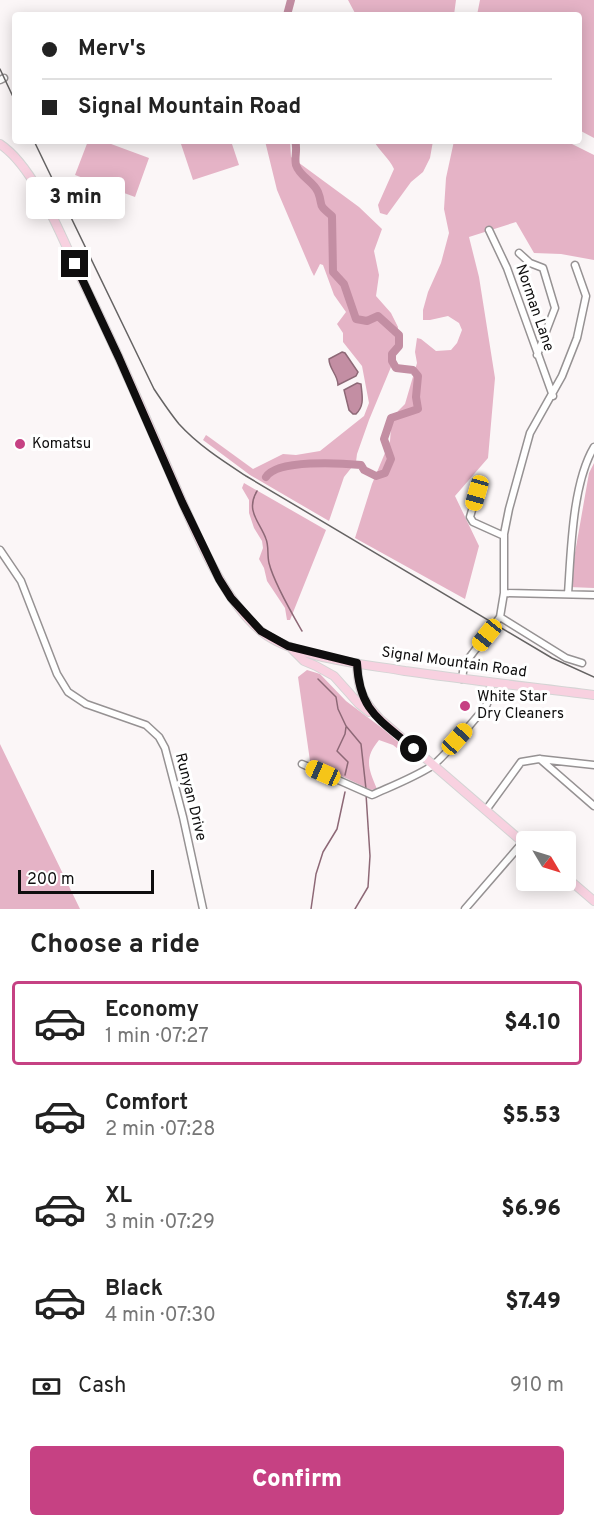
<!DOCTYPE html>
<html lang="en">
<head>
<meta charset="utf-8">
<style>
  body { margin:0; font-family:Overpass,sans-serif; background:#f6f6f6; color:#222; height:100vh; display:flex; flex-direction:column; font-size:22px; white-space:nowrap }
  * { box-sizing:border-box; margin:0 }
  p { font-size:20px; color:#767676 }
  .icon { flex:none; width:33px; height:33px; fill:none; stroke:currentColor; stroke-width:2; stroke-linecap:round; stroke-linejoin:round }
  .map { position:relative; height:909px; overflow:hidden }
  .sheet { display:flex; flex-direction:column; background:#fff; flex:1 }
  .sheet>* { flex:none }
  .banner { position:absolute; left:12px; top:12px; width:570px; height:132px; border-radius:6px; box-shadow:0 3px 15px #0003; display:grid; align-content:center; height:132px; padding:0 30px; background:#fff }
  .needle { width:39px; rotate:128deg }
  .tools { position:absolute; left:516px; top:831px; display:grid; gap:12px }
  .tools a { display:grid; place-items:center; width:60px; height:60px; border-radius:6px; background:#fff; box-shadow:0 3px 15px #0003; font-size:30px }
  .scale { position:absolute; left:18px; bottom:15px; width:136px; box-sizing:border-box; padding-left:6px; border:3px solid #0f0e0e; border-top:0; font-size:16px; line-height:21px; white-space:nowrap; color:#0f0e0e; -webkit-text-stroke:4px #fff; paint-order:stroke }
  .end { position:absolute; width:27px; height:27px; margin:-14px; border:8px solid #0f0e0e; background:#fff; box-shadow:0 0 0 3px #fff }
  .from { border-radius:50% }
  .bubble { position:absolute; height:42px; border-radius:6px; background:#fff; box-shadow:0 3px 15px #0003; font-size:20px; font-weight:800; line-height:42px; text-align:center }
  .car { position:absolute; width:18px; height:36px; margin:-18px -9px; border-radius:8px; box-shadow:0 0 4px 2px #0007; background:linear-gradient(#f5c518 24%,#345 0 40%,#f5c518 0 76%,#345 0 86%,#f5c518 0) }
  .banner b { display:flex; align-items:center; gap:21px; height:57px; font-size:22px }
  .banner b+b { border-top:2px solid #e0e0e0 }
  .banner i { width:15px; height:15px; background:#222 }
  ul { padding:0; list-style:none }
  li { display:flex; align-items:center; gap:18px; height:84px; margin:0 12px 9px; padding:0 18px; border:3px solid transparent; border-radius:6px }
  li div { flex:1 }
  li b { display:block; font-size:22px }
  li em { font-style:normal; font-weight:800 }
  li.active { border-color:#c64183 }
  li>.icon { width:54px; height:54px; stroke-width:1.5 }
  h2 { padding:0 30px; font-size:27px; line-height:72px }
  .pay { display:flex; align-items:center; gap:15px; height:66px; padding:0 30px; font-size:22px }
  .pay p { margin-inline-start:auto }
  .cta { display:flex; gap:12px; margin-top:auto; padding:12px 30px }
  .cta a { flex:1; height:69px; border-radius:6px; background:#c64183; color:#fff; font-size:24px; font-weight:800; line-height:69px; text-align:center }
  .map>svg:first-child { display:block }
  .green { fill:#e5b3c6 }
  .water { fill:#c38ea3; stroke:#8d6876; stroke-width:1.5 }
  .lines { fill:none; stroke-linecap:round; stroke-linejoin:round }
  .stream { stroke:#8d6876; stroke-width:1.5 }
  .river { stroke:#c38ea3; stroke-width:8 }
  .minor-casing { stroke:#969293; stroke-width:9 }
  .major-casing { stroke:#d4d4d4; stroke-width:10 }
  .minor { stroke:#fff; stroke-width:6 }
  .major { stroke:#f8d1e0; stroke-width:8 }
  .rail { stroke:#656363; stroke-width:1.5 }
  .route { stroke:#0f0e0e; stroke-width:8 }
  .poi-dot { fill:#c64183; stroke:#fff; stroke-width:2 }
  .labels { text-anchor:middle; dominant-baseline:central; stroke-width:6; stroke-linejoin:round; paint-order:stroke }
  .street-label { font-size:15px; fill:#0f0e0e; stroke:#fff }
  .poi-label { font-size:15px; fill:#0f0e0e; stroke:#fff; text-anchor:start }
</style>
</head>
<body>
<div class="map">
<svg width="594" height="909" viewBox="0 0 594 909">
  <rect width="100%" height="100%" fill="#fbf6f7"/>
  <!-- green -->
  <path class="green" d="M348 0H456L454 15H356Z
    M480 0H594V138L579 130V15H477Z
    M88 141H103L149 158 135 197 75 175Z
    M180 141H231L239 165 193 180Z
    M265 141H290L291 157 359 207 382 229 374 251 379 275 376 296 391 313 398 327 395 346 389 354 391 367 369 420 357 454 356 462 344 477 329 521 250 475 203 440 206 435 209 437 253 469 283 454 296 455 320 451 364 416 369 403 362 366 343 342V333L337 324 346 312 334 295 323 265 320 264 314 276 311 270 277 190Z
    M374 141H433L430 158 423 172 411 182 387 215 380 213 378 205 394 169C389 158 380 152 374 141Z
    M454 141H566L594 155V260L561 254 534 253 516 222 469 237 479 277 495 378 488 458 455 496 479 546 465 599 355 538 372 484 390 441 391 427 398 411 405 404 412 380 417 363 415 352 417 338 421 339 436 351 451 350 457 343 462 330 459 323 448 316 430 320H423V310L428 292 441 263 449 233 444 209 446 178Z
    M594 463V588L569 587 589 473Z
    M244 483 326 530 290 620H287L285 608 267 581 264 568 259 559 263 548 262 541 254 528 249 513V500L242 488Z
    M307 670 320 674 346 701 382 728 409 751 410 754 406 755 393 745 379 740C364 758 368 768 377 789L371 790 310 761 298 677Z
    M0 744 80 909H0Z"/>
  <!-- water -->
  <path class="water" d="M342 352 345 353 358 372 356 376 338 385C338 375 329 369 329 359Z
    M357 383 361 384C362 396 365 405 356 414H353L349 410 344 390Z"/>
  <g class="lines">
    <!-- stream -->
    <path class="stream" d="M257 491C245 511 260 522 266 539 269 546 267 555 269 563 274 583 291 612 302 631
      M318 679 336 697 338 709 346 726 361 744 366 789
      M345 775 348 762 337 751 345 734 346 727
      M311 909 316 874 323 852 337 829 345 792
      M355 909 368 887 370 856 366 794"/>
    <!-- river -->
    <path class="river" d="M287 15 291 0
      M266 477C277 459 341 463 361 465L364 470 376 476 385 473 391 459 384 439 391 418 418 409 416 397 418 376 413 370 396 368 392 361V354L399 346V335L378 316 367 321 356 319 344 284 333 272 332 216C316 203 324 207 318 192 313 181 300 177 296 165 294 157 298 149 295 141"/>
    <defs>
      <path id="minor" d="M0 80 4 78
        M489 230 507 268 553 396
        M519 253 530 263 543 268 555 308 537 355
        M575 265 586 296
        M477 493 470 517 473 522 504 536
        M0 550 21 581 57 674 68 692 86 704 146 725 159 737 165 748 183 817 203 909
        M504 593 594 595
        M568 594C571 552 572 484 594 447
        M500 617 566 658 582 663
        M462 679 464 665 469 658 500 617 504 593V534L509 509 530 433 562 376 577 338 586 296
        M540 759 594 806
        M302 764 372 795C392 786 413 778 432 766 446 756 470 724 483 710L487 704 491 683
        M486 810 521 762 539 759 594 765
        M465 909 523 842"/>
      <path id="major" d="M0 144C36 168 62 239 81 278 112 339 139 402 166 464 188 514 219 598 262 632 295 658 364 664 405 671 468 680 531 687 594 695
        M292 649 304 661 316 666 334 676 359 704 369 712
        M357 663C358 689 362 700 380 719L526 845
        M566 877 594 901"/>
    </defs>
    <!-- minor casing -->
    <use href="#minor" class="minor-casing"/>
    <!-- major casing -->
    <use href="#major" class="major-casing"/>
    <!-- minor -->
    <use href="#minor" class="minor"/>
    <!-- major -->
    <use href="#major" class="major"/>
    <!-- rail -->
    <path class="rail" d="M0 69 15 101
      M34 141 154 389C162 401 170 413 179 424 198 445 223 461 246 476L552 658 594 677"/>
  </g>
  <g class="lines">
    <!-- route -->
    <path class="route" d="M75 264 119 358 182 502 219 579 231 598 261 631 288 646 357 663C359 712 381 720 414 749"/>
  </g>
  <!-- markers -->
  <g class="poi-dot">
    <circle cx="20" cy="444" r="6"/>
    <circle cx="465" cy="706" r="6"/>
  </g>
  <g class="labels">
    <!-- street labels -->
    <g class="street-label">
      <text transform="translate(534 308) rotate(71)">Norman Lane</text>
      <text transform="translate(454 663) rotate(8)">Signal Mountain Road</text>
      <text transform="translate(190 797) rotate(76)">Runyan Drive</text>
    </g>
    <!-- poi labels -->
    <g class="poi-label">
      <text x="32" y="444">Komatsu</text>
      <text x="477" y="697">White Star<tspan x="477" dy="17">Dry Cleaners</tspan></text>
    </g>
  </g>
</svg>
<div class="tools">
<a><svg class="needle" viewBox="-14 -14 28 28"><path d="M0-13l5 13h-10z" fill="#e53935"/><path d="M0 13l5-13h-10z" fill="#767676"/></svg></a>
</div>
<div class="scale">200 m</div>
<i class="end from" style="left:414px;top:749px"></i>
<i class="end" style="left:75px;top:264px"></i>
<div class="bubble" style="left:26px;top:177px;width:99px">3 min</div>
<i class="car" style="left:477px;top:493px;rotate:196deg"></i>
<i class="car" style="left:487px;top:635px;rotate:219deg"></i>
<i class="car" style="left:457px;top:739px;rotate:42deg"></i>
<i class="car" style="left:323px;top:773px;rotate:294deg"></i>
<div class="banner">
<b><i class="from"></i>Merv's</b>
<b><i></i>Signal Mountain Road</b>
</div>
</div>
<section class="sheet">
<h2>Choose a ride</h2>
<ul>
<li class="active"><svg class="icon" aria-label="car" viewBox="0 0 24 24"><path d="M5 17H2v-5l4-1 3-4h7l3 4 3 1v5h-3M9 17h6M6 11h13"/><circle cx="7" cy="17" r="2"/><circle cx="17" cy="17" r="2"/></svg><div><b>Economy</b><p>1 min · 07:27</p></div><em>$4.10</em></li>
<li><svg class="icon" aria-label="car" viewBox="0 0 24 24"><path d="M5 17H2v-5l4-1 3-4h7l3 4 3 1v5h-3M9 17h6M6 11h13"/><circle cx="7" cy="17" r="2"/><circle cx="17" cy="17" r="2"/></svg><div><b>Comfort</b><p>2 min · 07:28</p></div><em>$5.53</em></li>
<li><svg class="icon" aria-label="car" viewBox="0 0 24 24"><path d="M5 17H2v-5l4-1 3-4h7l3 4 3 1v5h-3M9 17h6M6 11h13"/><circle cx="7" cy="17" r="2"/><circle cx="17" cy="17" r="2"/></svg><div><b>XL</b><p>3 min · 07:29</p></div><em>$6.96</em></li>
<li><svg class="icon" aria-label="car" viewBox="0 0 24 24"><path d="M5 17H2v-5l4-1 3-4h7l3 4 3 1v5h-3M9 17h6M6 11h13"/><circle cx="7" cy="17" r="2"/><circle cx="17" cy="17" r="2"/></svg><div><b>Black</b><p>4 min · 07:30</p></div><em>$7.49</em></li>
</ul>
<div class="pay"><svg class="icon" aria-label="cash" viewBox="0 0 24 24"><path d="M3 7h18v10H3z"/><circle cx="12" cy="12" r="2"/></svg>Cash<p>910 m</p></div>
<div class="cta"><a>Confirm</a></div>
</section>
</body>
</html>
